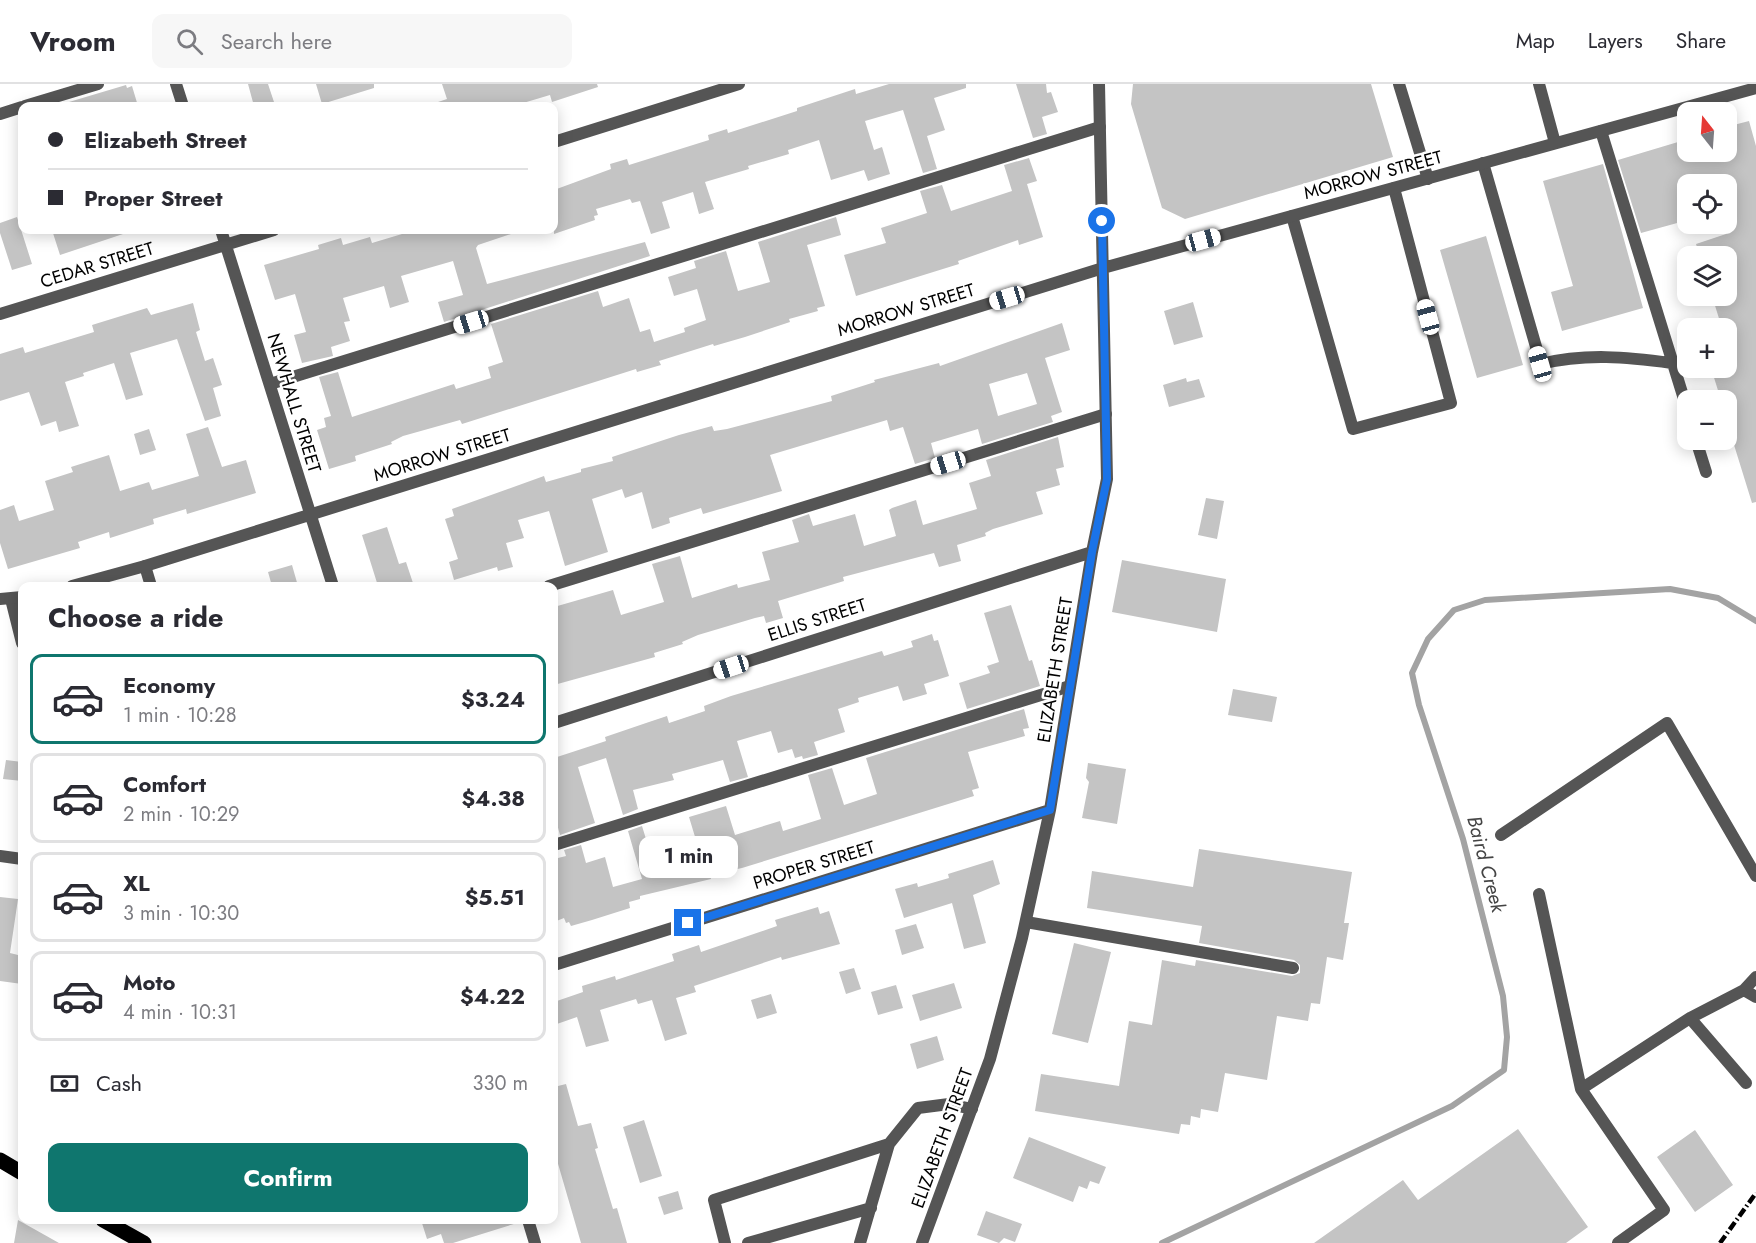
<!DOCTYPE html>
<html lang="en">
<head>
<meta charset="utf-8">
<style>
  body { margin:0; font-family:Jost,sans-serif; background:#f7f7f7; color:#2b2b33; height:100vh; display:flex; flex-direction:column; font-size:22px; white-space:nowrap }
  * { box-sizing:border-box; margin:0 }
  p { font-size:20px; color:#7c7c81 }
  .icon { flex:none; width:33px; height:33px; fill:none; stroke:currentColor; stroke-width:2; stroke-linecap:round; stroke-linejoin:round }
  .map { position:relative; flex:1; overflow:hidden }
  .panel { position:absolute; left:18px; top:498px; width:540px; height:642px; display:flex; flex-direction:column; background:#fff; border-radius:12px; box-shadow:0 3px 15px #0003 }
  .panel>* { flex:none }
  .guide { position:absolute; left:18px; top:18px; width:540px; height:132px; border-radius:12px; box-shadow:0 3px 15px #0003; display:grid; align-content:center; height:132px; padding:0 30px; background:#fff }
  .needle { width:39px; rotate:343deg }
  .tools { position:absolute; left:1677px; top:18px; display:grid; gap:12px }
  .tools a { display:grid; place-items:center; width:60px; height:60px; border-radius:12px; background:#fff; box-shadow:0 3px 15px #0003; font-size:30px }
  .end { position:absolute; width:27px; height:27px; margin:-14px; border:8px solid #1a73e8; background:#fff; box-shadow:0 0 0 3px #fff }
  .from { border-radius:50% }
  .bubble { position:absolute; height:42px; border-radius:12px; background:#fff; box-shadow:0 3px 15px #0003; font-size:20px; font-weight:700; line-height:42px; text-align:center }
  .car { position:absolute; width:18px; height:36px; margin:-18px -9px; border-radius:8px; box-shadow:0 0 4px 2px #0007; background:linear-gradient(#fff 24%,#345 0 40%,#fff 0 76%,#345 0 86%,#fff 0) }
  .guide b { display:flex; align-items:center; gap:21px; height:57px; font-size:22px }
  .guide b+b { border-top:2px solid #e1e1e2 }
  .guide i { width:15px; height:15px; background:#2b2b33 }
  ul { padding:0; list-style:none }
  li { display:flex; align-items:center; gap:18px; height:90px; margin:0 12px 9px; padding:0 18px; border:3px solid #e1e1e2; border-radius:12px }
  li div { flex:1 }
  li b { display:block; font-size:22px }
  li em { font-style:normal; font-weight:700 }
  li.on { border-color:#0f766e }
  li>.icon { width:54px; height:54px; stroke-width:1.5 }
  h2 { padding:0 30px; font-size:27px; line-height:72px }
  .pay { display:flex; align-items:center; gap:15px; height:66px; padding:0 30px; font-size:22px }
  .pay p { margin-inline-start:auto }
  .cta { display:flex; gap:12px; margin-top:auto; padding:12px 30px }
  .cta a { flex:1; height:69px; border-radius:12px; background:#0f766e; color:#fff; font-size:24px; font-weight:700; line-height:69px; text-align:center }
  header { display:flex; align-items:center; gap:36px; box-sizing:border-box; height:84px; padding:0 30px; background:#fff; border-bottom:2px solid #e1e1e2 }
  header strong { font-size:28px }
  nav { display:flex; gap:33px; margin-inline-start:auto; font-size:21px }
  .search { width:420px; height:54px; background:#f7f7f7; display:flex; align-items:center; gap:15px; box-sizing:border-box; padding:0 21px; border-radius:12px; color:#7c7c81; font-size:22px }
  .map>svg:first-child { display:block }
  .lines { fill:none; stroke-linecap:round; stroke-linejoin:round }
  .stream { stroke:#a3a3a3; stroke-width:6 }
  .building { fill:#c4c4c4; fill-rule:evenodd }
  .lane { stroke:#555; stroke-width:12 }
  .street { stroke:#555; stroke-width:12 }
  .primary { stroke:#000; stroke-width:15 }
  .rail { stroke:#000; stroke-width:4.5; stroke-dasharray:9 3 1.5 3; stroke-linecap:butt }
  .route { stroke:#1a73e8; stroke-width:8 }
  .labels { text-anchor:middle; dominant-baseline:central; stroke-width:5; stroke-linejoin:round; paint-order:stroke }
  .street-label { font-size:18px; fill:#000; stroke:#fff }
  .water-label { font-size:20px; font-style:italic; fill:#444; stroke:#fff }
</style>
</head>
<body>
<header>
<strong>Vroom</strong>
<div class="search"><svg class="icon" aria-label="search" viewBox="0 0 24 24"><circle cx="10" cy="10" r="6"/><path d="M15 15l6 6"/></svg>Search here</div>
<nav><a>Map</a><a>Layers</a><a>Share</a></nav>
</header>
<div class="map">
<svg width="1756" height="1159" viewBox="0 0 1756 1159">
  <rect width="100%" height="100%" fill="#fff"/>
  <g class="lines">
    <!-- stream -->
    <path class="stream" d="M1162 1159 1452 1022 1504 986 1507 953 1503 912 1463 755 1419 621 1412 589 1428 555 1454 526 1485 516 1670 505 1718 514 1756 537"/>
  </g>
  <!-- building -->
  <path class="building" d="M248 0H268L274 18 254 22Z
    M316 0H374V4L322 20Z
    M442 0H597L598 3 552 18 550 11 513 22H436L435 19 447 15Z
    M889 0H966V4L934 14 945 46 927 52 937 85 923 89 903 26 865 37 874 66 882 63 890 90 868 97 864 86 831 96 819 56 788 66 789 70 748 82 749 85 705 98 714 125 699 130 693 108 662 118 670 144 651 150 640 117 632 119 630 115 596 125 598 131 594 132 595 136 554 150V106L611 85 610 80 627 75 629 81 709 56 708 51 727 45 728 49 797 27V24L855 5 856 10Z
    M1016 0H1046L1047 9 1051 8 1058 28 1042 33 1047 50 1033 54Z
    M1133 0H1371L1393 73 1185 135 1162 124 1131 20Z
    M126 1 127 4 132 2 138 22H70L69 18Z
    M1749 37 1756 62V418L1752 419 1726 335V316H1721L1711 284H1726V244H1722L1712 212H1726V172H1700L1696 160 1726 150V100H1688V136L1641 149 1618 76 1688 55V68H1726V43Z
    M1029 74 1037 97 1027 100 1043 153 1019 161 1018 156 958 177 959 180 856 212 844 171 886 159 881 144 927 129 920 107 942 101 951 127 1012 107 1004 81Z
    M1603 80 1643 224 1562 247 1551 208 1573 202 1543 97Z
    M17 133 32 180 12 186 0 149V139Z
    M836 133 841 151 807 161 825 222 817 224 818 227 789 235 790 238 745 253 714 262 713 260 659 277 661 281 637 288 636 285 462 340 460 336 403 352 391 358 392 360 355 372 356 377 329 385 317 346 326 343 324 334 331 332 319 293 338 288 352 333 454 300 456 305 491 294 488 283 503 278 491 240 598 207 603 223 629 214 640 248 650 245 654 258 685 248 684 244 706 236 697 205 674 212 668 193 696 184 694 177 726 167 738 207 770 198 758 158Z
    M52 146H126V149L60 171Z
    M401 146H514V149L478 161 476 164 487 200 645 158 650 172 444 238 438 218 463 211 453 177 401 192 409 218 390 224 384 202 343 214 350 237 344 238 350 257 331 263 333 272 302 279 294 251 306 248 295 210 275 216 264 181 319 165 318 161 341 154 343 161 370 153 372 159 402 150Z
    M1486 152 1523 281 1477 294 1440 166Z
    M1193 218 1203 253 1174 261 1164 227Z
    M193 219 200 246 196 248 205 277 213 274 222 301 213 304 221 332 205 337 177 255 130 269 143 311 126 316 114 279 83 289 84 292 65 298 79 342 59 348 56 337 41 342 29 308 0 317V270L23 263 25 269 94 248 92 241 147 224 151 231Z
    M1062 239 1070 266 1045 274 1062 328 1051 332 1053 338 982 360 978 345 931 359 935 374 915 380 903 343 890 347 887 336 770 371 782 407 703 430 701 424 669 434 670 439 652 445 642 408 625 414 622 405 592 415 608 468 565 482 549 427 518 436 524 454 506 459 513 483 498 487 497 483 454 496 449 478 458 475 445 435 454 432 452 425 544 392 546 398 581 388V385L613 377 612 373 679 351 712 342 714 347 727 345 832 317 831 312 875 298 874 296 939 279 940 282ZM1027 289 1037 320 998 332 989 300Z
    M1186 294 1187 298 1199 295 1205 313 1169 323 1163 301Z
    M208 343 222 383 246 376 256 409 187 430 186 425 153 435 154 440 110 454 109 448 78 458 80 464 8 485 0 459V426L14 421 19 437 54 426 45 397 73 388 71 383 109 371 120 407 149 398 152 406 199 392 186 350Z
    M149 345 156 366 140 371 134 350Z
    M1058 353 1064 383 1056 385 1060 401 1036 408 1043 430 993 445 985 449 986 452 957 461 961 477 939 483 934 469 843 493 844 497 778 517 783 534 766 539 764 532 755 534 698 551 682 558 683 560 654 569 655 573 554 601V523L613 506 621 531 664 518 652 480 680 472 692 514 737 500 738 504 770 496 762 468 799 458 792 436 809 430 813 442 855 430 864 462 896 452 889 426 892 424 916 416 923 441 977 425 969 399 991 392 986 376Z
    M1206 414 1224 417 1217 455 1198 451Z
    M387 443 399 480 406 478 414 502H378L362 451Z
    M1122 476 1226 495 1217 548 1112 528Z
    M292 481 298 502H272L268 488Z
    M1011 521 1029 577 1032 576 1040 602 967 625 959 599 990 589 987 582 999 578 984 529Z
    M932 550 934 557 938 556 949 592 924 600 927 610 903 617 898 602 858 614 859 618 838 625 845 648 814 658 818 671 803 675 802 672 795 674 792 665 778 669 771 647 737 657 748 693 730 698 723 676 672 690 674 696 633 706 638 725 623 731 606 674 578 683 595 739 560 751 554 729V674L606 657 605 653 649 638 667 632 669 639 705 627 704 622 731 612 882 567 884 572 913 563 911 557Z
    M1233 605 1277 613 1272 638 1228 631Z
    M1024 625 1029 644 1023 645 1025 652 968 668 979 704 972 706 974 712 742 784 710 791 711 795 640 812V815L629 818 630 824 592 836 571 842 569 838 566 839 564 834 554 838V775L566 772 564 766 581 761 586 779 605 773 613 803 642 795 628 747 642 742 654 781 699 766 689 733 726 722 735 751 780 737 783 747 821 735 808 691 832 684 844 721 877 710 866 674Z
    M6 676 22 678V697L3 695Z
    M1088 679 1126 685 1117 740 1082 734 1089 698 1086 694Z
    M1199 765 1352 788 1344 839H1349L1343 876 1327 873 1320 920 1311 919 1308 937 1277 932 1267 996 1225 989 1218 1028 1201 1025 1200 1034 1191 1032 1190 1041 1181 1040 1179 1050 1035 1027 1041 990 1119 1002 1129 937 1152 941 1162 876 1195 882 1196 876 1292 892 1300 889V881L1294 876 1199 859 1202 842 1087 824 1092 787 1193 803Z
    M993 776 1000 800 973 811 986 859 964 865 952 819 904 834 895 805 917 799 918 803 949 794 948 790Z
    M0 813 18 815 10 869 22 872V900L0 897Z
    M818 823 820 830 829 827 840 860 782 876 781 873 694 902 696 908 676 914 687 950 665 957 652 916 638 920 636 915 600 926 609 957 586 963 577 933 554 941V918L583 908 582 902 615 892 616 896 674 877 672 870 699 861 701 868 777 842 775 836Z
    M916 840 924 864 902 871 895 846Z
    M1074 859 1111 868 1088 959 1052 950Z
    M854 884 861 905 846 910 839 888Z
    M954 899 962 924 920 937 912 911Z
    M896 901 903 924 878 931 871 908Z
    M771 910 777 929 757 935 751 916Z
    M937 952 944 976 917 985 910 960Z
    M566 1000 578 1042 591 1039 598 1064 595 1065 613 1125 617 1124 627 1159H581L554 1066V1003Z
    M644 1036 662 1092 640 1099 623 1043Z
    M1518 1045 1588 1143 1566 1159H1314L1403 1096 1418 1116Z
    M1695 1046 1733 1101 1695 1128 1657 1073Z
    M1029 1053 1106 1083 1099 1100 1090 1097 1087 1105 1079 1102 1073 1118 1013 1094Z
    M678 1107 683 1125 664 1131 658 1113Z
    M986 1127 1022 1140 1015 1158 1004 1154 999 1159 977 1151Z
    M18 1136 59 1159H14Z
    M421 1136H516L517 1139 453 1159H444L441 1150 427 1155Z"/>
  <g class="lines">
    <!-- lane -->
    <path class="lane" d="M1399 0 1428 95
      M1539 0 1555 59
      M25 22 98 0
      M0 30 22 23
      M1601 47 1688 328
      M1483 79 1541 280C1585 269 1627 273 1672 279
      M1292 132 1353 345 1451 319 1394 104
      M270 300 1100 43
      M1696 356 1706 388
      M145 482 151 502
      M549 502 1106 330
      M11 515 22 559
      M1501 751 1667 639 1756 792
      M554 761 1070 602
      M1539 810 1581 1005 1690 934 1744 906 1756 893
      M1026 838 1293 884
      M1744 906 1756 913
      M1690 934 1746 999
      M1581 1005 1664 1126 1618 1159
      M725 1159 714 1116 889 1060
      M748 1159 871 1124
      M860 1159 889 1060 918 1024 949 1020 972 1025"/>
    <!-- street -->
    <path class="street" d="M176 0 183 22
      M554 58 739 0
      M221 146 333 502
      M0 230 274 146
      M72 502 145 482 1103 184 1756 4
      M0 515 22 513
      M554 639 1092 468
      M0 772 22 775
      M554 881 1050 726
      M528 1136 535 1159
      M922 1159 990 975 1022 854 1050 726 1092 468 1107 395 1099 0"/>
    <!-- primary -->
    <path class="primary" d="M0 1076 22 1089
      M103 1136 144 1159"/>
    <!-- rail -->
    <path class="rail" d="M1720 1159 1756 1109"/>
  </g>
  <g class="lines">
    <!-- route -->
    <path class="route" d="M688 839 1050 726 1092 468 1107 395 1102 137"/>
  </g>
  <g class="labels">
    <!-- street labels -->
    <g class="street-label">
      <text transform="translate(1373 91) rotate(-15)">MORROW STREET</text>
      <text transform="translate(97 181) rotate(-17)">CEDAR STREET</text>
      <text transform="translate(906 226) rotate(-17)">MORROW STREET</text>
      <text transform="translate(294 319) rotate(73)">NEWHALL STREET</text>
      <text transform="translate(442 371) rotate(-17)">MORROW STREET</text>
      <text transform="translate(817 536) rotate(-18)">ELLIS STREET</text>
      <text transform="translate(1055 586) rotate(-81)">ELIZABETH STREET</text>
      <text transform="translate(814 781) rotate(-17)">PROPER STREET</text>
      <text transform="translate(942 1054) rotate(-70)">ELIZABETH STREET</text>
    </g>
    <!-- water labels -->
    <g class="water-label">
      <text transform="translate(1486 780) rotate(75)">Baird Creek</text>
    </g>
  </g>
</svg>
<div class="tools">
<a><svg class="needle" viewBox="-14 -14 28 28"><path d="M0-13l5 13h-10z" fill="#e53935"/><path d="M0 13l5-13h-10z" fill="#7c7c81"/></svg></a>
<a><svg class="icon" aria-label="locate" viewBox="0 0 24 24"><circle cx="12" cy="12" r="6"/><path d="M12 2v4M12 18v4M2 12h4M18 12h4"/></svg></a>
<a><svg class="icon" aria-label="layers" viewBox="0 0 24 24"><path d="M12 4l9 5-9 5-9-5zM3 14l9 5 9-5"/></svg></a>
<a>+</a>
<a>−</a>
</div>
<i class="end from" style="left:1102px;top:137px"></i>
<i class="end" style="left:688px;top:839px"></i>
<div class="bubble" style="left:639px;top:752px;width:99px">1 min</div>
<i class="car" style="left:1203px;top:156px;rotate:75deg"></i>
<i class="car" style="left:1007px;top:214px;rotate:253deg"></i>
<i class="car" style="left:1428px;top:233px;rotate:345deg"></i>
<i class="car" style="left:471px;top:238px;rotate:253deg"></i>
<i class="car" style="left:1540px;top:280px;rotate:344deg"></i>
<i class="car" style="left:948px;top:379px;rotate:253deg"></i>
<i class="car" style="left:731px;top:583px;rotate:252deg"></i>
<div class="guide">
<b><i class="from"></i>Elizabeth Street</b>
<b><i></i>Proper Street</b>
</div>
<section class="panel">
<h2>Choose a ride</h2>
<ul>
<li class="on"><svg class="icon" aria-label="car" viewBox="0 0 24 24"><path d="M5 17H2v-5l4-1 3-4h7l3 4 3 1v5h-3M9 17h6M6 11h13"/><circle cx="7" cy="17" r="2"/><circle cx="17" cy="17" r="2"/></svg><div><b>Economy</b><p>1 min · 10:28</p></div><em>$3.24</em></li>
<li><svg class="icon" aria-label="car" viewBox="0 0 24 24"><path d="M5 17H2v-5l4-1 3-4h7l3 4 3 1v5h-3M9 17h6M6 11h13"/><circle cx="7" cy="17" r="2"/><circle cx="17" cy="17" r="2"/></svg><div><b>Comfort</b><p>2 min · 10:29</p></div><em>$4.38</em></li>
<li><svg class="icon" aria-label="car" viewBox="0 0 24 24"><path d="M5 17H2v-5l4-1 3-4h7l3 4 3 1v5h-3M9 17h6M6 11h13"/><circle cx="7" cy="17" r="2"/><circle cx="17" cy="17" r="2"/></svg><div><b>XL</b><p>3 min · 10:30</p></div><em>$5.51</em></li>
<li><svg class="icon" aria-label="car" viewBox="0 0 24 24"><path d="M5 17H2v-5l4-1 3-4h7l3 4 3 1v5h-3M9 17h6M6 11h13"/><circle cx="7" cy="17" r="2"/><circle cx="17" cy="17" r="2"/></svg><div><b>Moto</b><p>4 min · 10:31</p></div><em>$4.22</em></li>
</ul>
<div class="pay"><svg class="icon" aria-label="cash" viewBox="0 0 24 24"><path d="M3 7h18v10H3z"/><circle cx="12" cy="12" r="2"/></svg>Cash<p>330 m</p></div>
<div class="cta"><a>Confirm</a></div>
</section>
</div>
</body>
</html>
